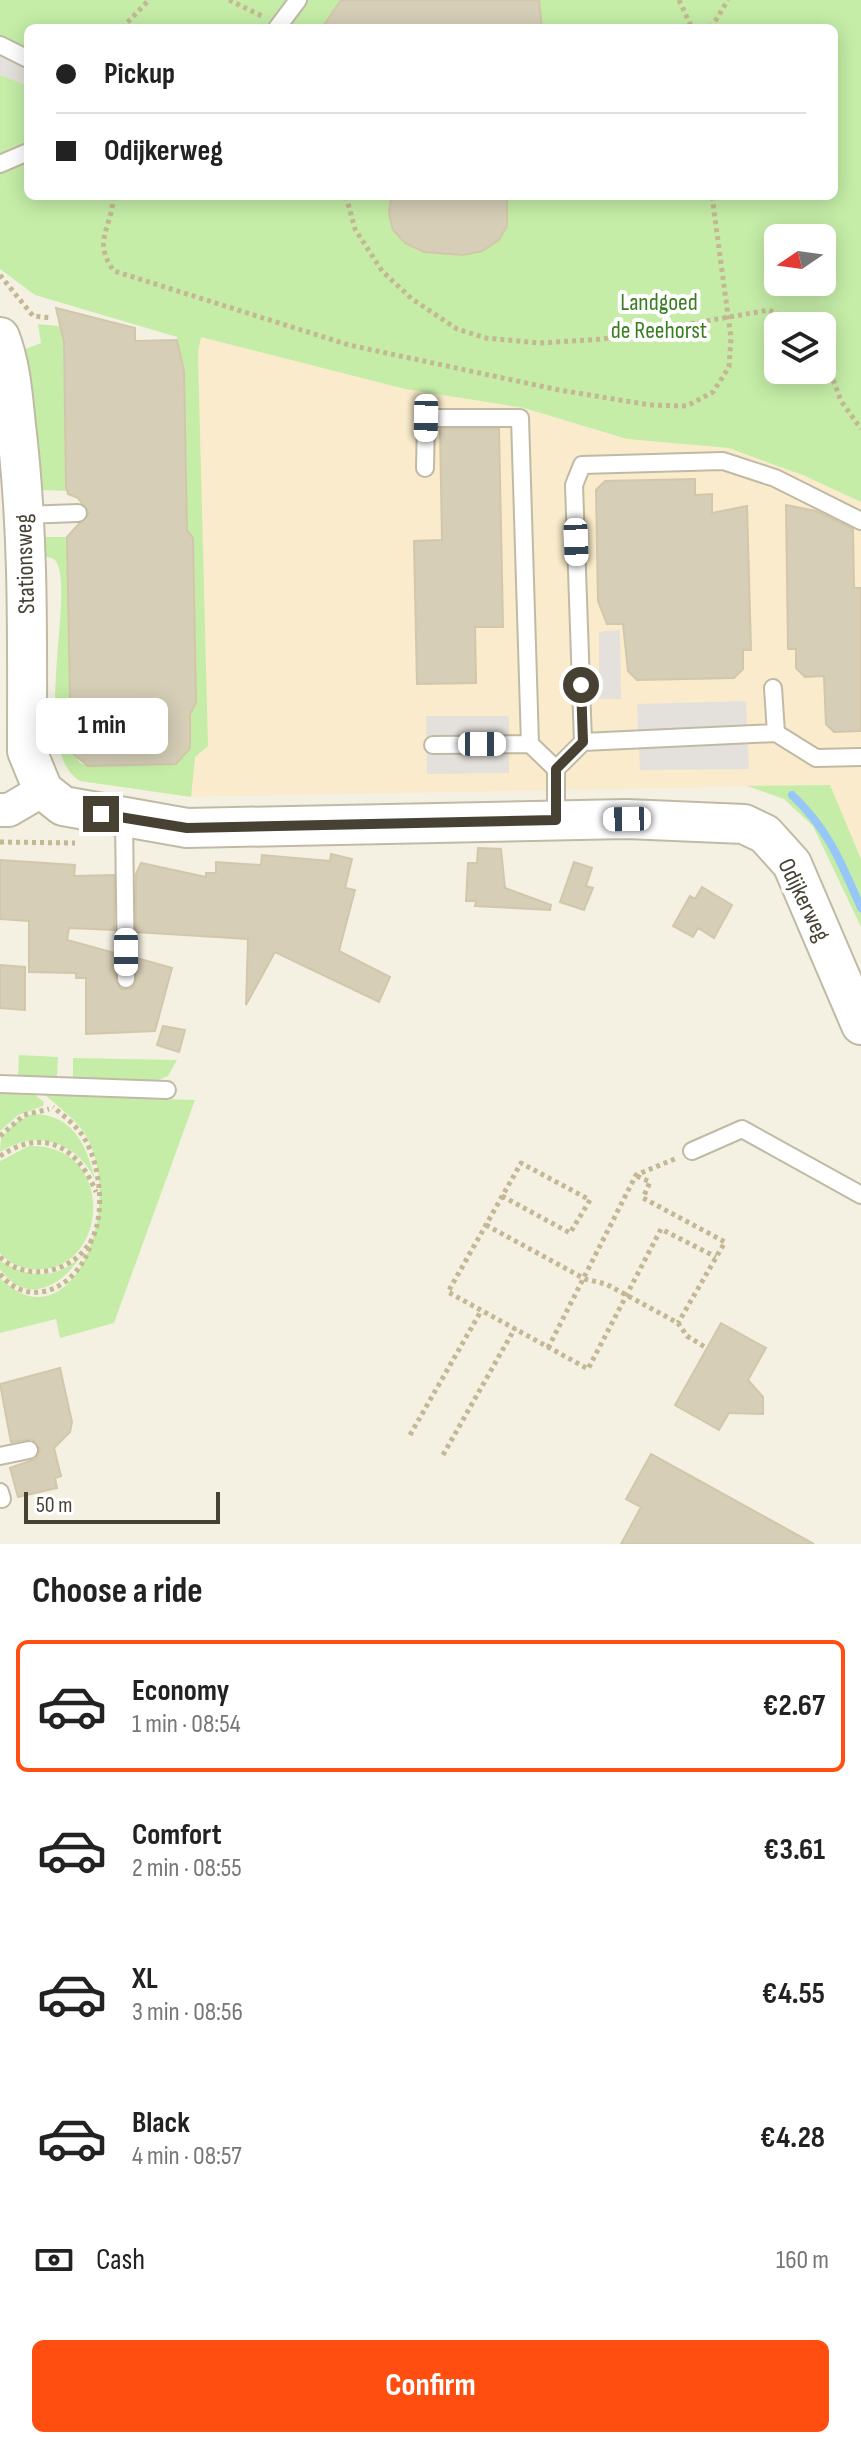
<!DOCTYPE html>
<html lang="en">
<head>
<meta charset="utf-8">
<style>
  body { margin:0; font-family:"Sofia Sans Condensed",sans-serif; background:#f6f6f6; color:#222; height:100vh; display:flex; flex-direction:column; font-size:30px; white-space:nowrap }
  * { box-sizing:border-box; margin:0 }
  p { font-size:26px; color:#767676 }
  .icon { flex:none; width:44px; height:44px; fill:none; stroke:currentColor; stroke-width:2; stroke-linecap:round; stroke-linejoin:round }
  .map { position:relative; height:1544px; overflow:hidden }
  .details { display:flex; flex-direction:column; background:#fff; flex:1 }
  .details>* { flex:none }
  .banner { position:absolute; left:24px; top:24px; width:814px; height:176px; border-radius:12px; box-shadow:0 4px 20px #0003; display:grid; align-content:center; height:176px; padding:0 32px; background:#fff }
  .needle { width:52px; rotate:257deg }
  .fabs { position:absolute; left:764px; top:224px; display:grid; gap:16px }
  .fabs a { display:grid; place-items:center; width:72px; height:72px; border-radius:12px; background:#fff; box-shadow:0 4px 20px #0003; font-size:40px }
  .scale { position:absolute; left:24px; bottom:20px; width:196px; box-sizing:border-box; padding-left:8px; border:4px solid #464133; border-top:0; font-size:22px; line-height:28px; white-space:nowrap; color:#464133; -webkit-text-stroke:6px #fff; paint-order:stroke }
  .end { position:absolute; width:36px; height:36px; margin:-18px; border:10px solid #464133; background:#fff; box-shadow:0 0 0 4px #fff }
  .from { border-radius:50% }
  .bubble { position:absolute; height:56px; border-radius:12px; background:#fff; box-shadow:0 4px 20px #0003; font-size:26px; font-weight:700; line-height:56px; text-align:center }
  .car { position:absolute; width:24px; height:48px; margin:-24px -12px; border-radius:10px; box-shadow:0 0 6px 2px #0007; background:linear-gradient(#fff 24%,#345 0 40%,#fff 0 76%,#345 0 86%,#fff 0) }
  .banner b { display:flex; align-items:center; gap:28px; height:76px; font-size:30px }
  .banner b+b { border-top:2px solid #e0e0e0 }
  .banner i { width:20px; height:20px; background:#222 }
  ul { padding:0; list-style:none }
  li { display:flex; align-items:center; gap:24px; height:132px; margin:0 16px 12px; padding:0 16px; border:4px solid transparent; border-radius:12px }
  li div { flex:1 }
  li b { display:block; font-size:30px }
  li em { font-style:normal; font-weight:700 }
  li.active { border-color:#ff4e0f }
  li>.icon { width:72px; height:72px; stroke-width:1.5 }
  h2 { padding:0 32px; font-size:36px; line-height:96px }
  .pay { display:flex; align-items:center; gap:20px; height:88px; padding:0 32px; font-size:30px }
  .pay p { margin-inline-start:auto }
  .cta { display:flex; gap:16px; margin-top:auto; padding:16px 32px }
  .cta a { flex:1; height:92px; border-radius:12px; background:#ff4e0f; color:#fff; font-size:32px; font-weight:700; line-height:92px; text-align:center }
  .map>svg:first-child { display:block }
  .commercial { fill:#f9ebcb }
  .green { fill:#c5eda7; fill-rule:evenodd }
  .parking { fill:#e4e1dc }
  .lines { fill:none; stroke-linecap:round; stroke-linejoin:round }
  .stream { stroke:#97c6f8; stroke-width:8 }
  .building { fill:#d6ceb7; stroke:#d2c7aa; stroke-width:2 }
  .service-casing { stroke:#c0baa5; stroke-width:20 }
  .minor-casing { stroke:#c0baa5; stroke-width:36 }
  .tertiary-casing { stroke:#c0baa5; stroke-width:42 }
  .path { stroke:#c4b894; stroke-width:5; stroke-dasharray:4 4; stroke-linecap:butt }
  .service { stroke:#fff; stroke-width:16 }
  .minor { stroke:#fff; stroke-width:32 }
  .tertiary { stroke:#fff; stroke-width:38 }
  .route { stroke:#464133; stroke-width:10 }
  .labels { text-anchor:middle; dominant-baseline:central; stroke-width:8; stroke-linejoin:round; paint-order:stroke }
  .park-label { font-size:24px; fill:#397e20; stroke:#fff }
  .street-label { font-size:24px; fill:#464133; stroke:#fff }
</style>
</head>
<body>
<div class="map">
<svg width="861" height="1544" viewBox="0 0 861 1544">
  <rect width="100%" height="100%" fill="#f4f1e3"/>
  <!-- commercial -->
  <path class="commercial" d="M201 337 405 389 524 408 627 439 729 448 805 476 861 502V859L829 785 191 797 192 759 208 746 198 352Z"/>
  <!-- green -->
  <path class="green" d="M0 0H861V502L805 476 729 448 627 439 524 408 405 389 201 337 198 352 208 746 195 757 191 797 80 781C27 750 79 582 54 559L42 555 45 537H68L73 753 80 763 89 766 168 765 191 743 190 716 196 701 193 542 187 526 184 371 177 337 35 295 0 269ZM28 28H834V196H28ZM778 238H822V282H778ZM778 326H822V370H778Z
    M38 324 58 326 70 332 63 341 67 491 40 490 25 349 41 343Z
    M830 785 861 859V927L813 826 784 799 747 786Z
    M19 1055 58 1057 57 1077 18 1075Z
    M73 1058 177 1060 168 1076 156 1081 73 1078Z
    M0 1093 35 1095 44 1102 43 1106 18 1115 0 1131Z
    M45 1095 195 1100 114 1323 60 1338 56 1319 0 1333V1278C72 1349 127 1203 85 1134 75 1119 59 1107 45 1095Z
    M32 1114C72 1114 86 1143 95 1179 75 1141 37 1129 0 1152L1 1138 15 1123Z
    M29 1146C119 1143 109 1276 33 1269 19 1268 9 1263 0 1253V1161Z
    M82 1255C62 1286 27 1307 0 1269V1261C29 1278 57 1281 82 1255Z"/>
  <!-- parking -->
  <path class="parking" d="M0 53 28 66V86L0 75Z
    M620 630 621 699H599V632Z
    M746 701 749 769 640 770 637 704Z
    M426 716H509V773L427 774Z"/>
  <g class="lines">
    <!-- stream -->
    <path class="stream" d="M792 795C828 829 841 862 861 908"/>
  </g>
  <!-- building -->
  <path class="building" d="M341 0H539L542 28H322Z
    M391 196H507V226L499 240 482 251 463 255 424 252 405 243 393 230 389 214Z
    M56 308 135 328V341L177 340 184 371 187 530 193 538 196 703 190 714V748L176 764 88 766 71 752 67 537 89 513 78 498 68 494 66 487 64 342Z
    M440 429H499L503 627H475L476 683 417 684 414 541 442 540Z
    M695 479V495L712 494V513L747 506 751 650H743V669L734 678 637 680 628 671 623 624H607L598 601 596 490 605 481Z
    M786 505 816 511 853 529 854 588H861V731L834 732 826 724 824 676 805 677 796 668V649H788Z
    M478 848 501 849 505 888 551 905 550 910 475 906 476 901H466L468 863H477Z
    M331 854 352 859 345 888 355 890 339 951 390 977 379 1002 275 952 246 1005 248 939 136 932V874L141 863 206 877V873H216V862L261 865 262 855 330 861Z
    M0 860 75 865 74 876 114 875V930L69 928 67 940 115 953V980L121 989H131L136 984 137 958 172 968 155 1031 86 1034V978H76V973L29 972V921L0 919Z
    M574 862 592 868 586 886 593 888 584 910 560 902Z
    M702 887 732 905 714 938 698 928 693 937 673 926 690 896 695 899Z
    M0 965 25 967V1010L0 1008Z
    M163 1026 185 1030 179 1052 157 1045Z
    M721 1323 766 1348 748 1380 763 1397V1414L729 1413 719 1430 675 1405Z
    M60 1368 72 1422 70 1432 54 1448 61 1476 55 1478 57 1488 18 1497 10 1468 36 1459 40 1449 32 1439 11 1442 0 1384Z
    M651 1454 765 1517 814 1544H621L641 1507 626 1499Z"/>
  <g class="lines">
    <defs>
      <path id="service" d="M277 28 298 0
        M0 45 28 59
        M0 164 28 152
        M425 468 426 418H520L530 744 433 745
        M24 515 78 513
        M776 733 816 758 861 757
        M583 742 574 485 582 465 723 461 775 478 861 521
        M530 744 556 769 583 742 776 733 773 688
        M124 818 126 979
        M556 820V769
        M0 1084 167 1090
        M692 1151 742 1129 861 1195
        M0 1456 29 1450
        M0 1492 2 1499"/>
      <path id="minor" d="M0 810H9L43 790"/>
      <path id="tertiary" d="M0 337C12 368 13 401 17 434 29 539 27 645 27 751L43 790 63 806 187 828 627 819 744 824 765 834 792 864 861 1025"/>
    </defs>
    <!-- service casing -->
    <use href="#service" class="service-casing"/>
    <!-- minor casing -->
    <use href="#minor" class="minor-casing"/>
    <!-- tertiary casing -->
    <use href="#tertiary" class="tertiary-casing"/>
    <!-- path -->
    <path class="path" d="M229 0 262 16
      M679 0 692 28
      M122 28 149 0
      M711 28 728 0
      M113 196C113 228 91 240 114 271L349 345 559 390 650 405 687 406 713 392 729 367 731 338 712 196
      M346 196 355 229 382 271 412 299 457 329 486 338 539 343 603 339 769 310 803 326
      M0 275 33 316 52 318
      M822 350 841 401 861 429
      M0 842 75 843
      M0 1136 24 1115 49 1109
      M0 1156C44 1127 78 1147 96 1192
      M637 1176 650 1182 643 1198 725 1242 678 1323
      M502 1196 570 1233 590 1200 521 1163 448 1292 588 1369 661 1229 716 1257
      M486 1225 585 1279 606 1284 678 1323 687 1336 705 1347
      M0 1257C27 1283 72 1273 91 1241 106 1214 100 1163 84 1138 77 1126 64 1116 53 1107
      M0 1274C32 1313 81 1284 91 1242
      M548 1348 636 1175 677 1158
      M410 1435 481 1311
      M443 1455 515 1328"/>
    <!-- service -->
    <use href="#service" class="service"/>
    <!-- minor -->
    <use href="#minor" class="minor"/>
    <!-- tertiary -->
    <use href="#tertiary" class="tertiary"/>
  </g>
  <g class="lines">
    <!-- route -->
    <path class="route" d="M101 814 187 828 556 820V769L583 742 581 685"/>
  </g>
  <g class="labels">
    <!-- park labels -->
    <g class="park-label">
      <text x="659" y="302">Landgoed<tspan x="659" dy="28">de Reehorst</tspan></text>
    </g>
    <!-- street labels -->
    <g class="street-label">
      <text transform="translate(25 564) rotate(-92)">Stationsweg</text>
      <text transform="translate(804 900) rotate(64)">Odijkerweg</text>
    </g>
  </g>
</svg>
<div class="fabs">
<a><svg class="needle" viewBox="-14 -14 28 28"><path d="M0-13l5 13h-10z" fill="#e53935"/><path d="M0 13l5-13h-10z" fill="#767676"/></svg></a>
<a><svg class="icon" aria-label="layers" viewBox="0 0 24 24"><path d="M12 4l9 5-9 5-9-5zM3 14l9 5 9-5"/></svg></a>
</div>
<div class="scale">50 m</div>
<i class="end from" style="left:581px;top:685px"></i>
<i class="end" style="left:101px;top:814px"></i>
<div class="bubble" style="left:36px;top:698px;width:132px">1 min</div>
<i class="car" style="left:426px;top:418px;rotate:181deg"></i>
<i class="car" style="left:576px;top:542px;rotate:178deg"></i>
<i class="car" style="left:482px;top:744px;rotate:90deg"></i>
<i class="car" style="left:627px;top:819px;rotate:269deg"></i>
<i class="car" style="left:126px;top:952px;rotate:180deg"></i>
<div class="banner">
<b><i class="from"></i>Pickup</b>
<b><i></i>Odijkerweg</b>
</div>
</div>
<section class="details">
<h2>Choose a ride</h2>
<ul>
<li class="active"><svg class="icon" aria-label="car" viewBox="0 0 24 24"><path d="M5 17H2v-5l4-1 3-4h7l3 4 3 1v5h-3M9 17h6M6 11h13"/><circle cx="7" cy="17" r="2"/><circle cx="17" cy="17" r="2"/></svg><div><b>Economy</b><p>1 min · 08:54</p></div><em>€2.67</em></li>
<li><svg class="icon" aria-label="car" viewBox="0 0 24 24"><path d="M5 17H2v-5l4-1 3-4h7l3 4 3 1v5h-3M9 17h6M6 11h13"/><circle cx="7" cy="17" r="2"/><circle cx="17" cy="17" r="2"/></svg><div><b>Comfort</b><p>2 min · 08:55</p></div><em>€3.61</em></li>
<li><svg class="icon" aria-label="car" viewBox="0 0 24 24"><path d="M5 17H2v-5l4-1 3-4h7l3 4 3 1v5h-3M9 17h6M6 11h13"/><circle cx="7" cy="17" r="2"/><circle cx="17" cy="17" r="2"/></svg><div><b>XL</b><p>3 min · 08:56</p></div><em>€4.55</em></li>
<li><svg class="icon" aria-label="car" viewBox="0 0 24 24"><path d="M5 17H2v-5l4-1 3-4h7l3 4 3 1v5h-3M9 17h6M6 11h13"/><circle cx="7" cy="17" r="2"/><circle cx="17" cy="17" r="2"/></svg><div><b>Black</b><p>4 min · 08:57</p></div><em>€4.28</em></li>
</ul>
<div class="pay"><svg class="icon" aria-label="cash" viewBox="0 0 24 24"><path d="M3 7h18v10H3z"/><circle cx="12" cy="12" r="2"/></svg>Cash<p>160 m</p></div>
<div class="cta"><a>Confirm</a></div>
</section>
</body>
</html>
